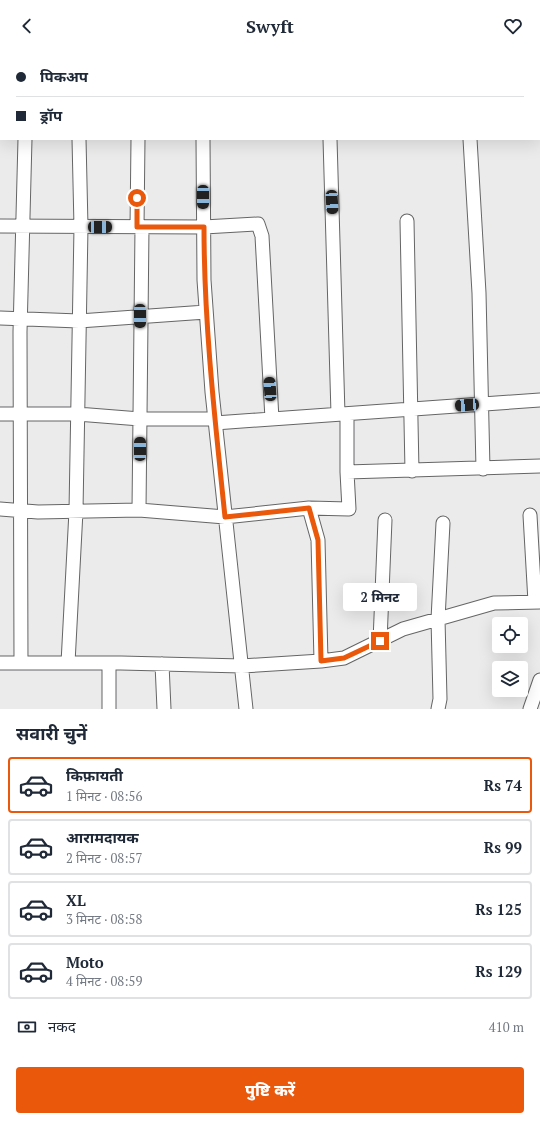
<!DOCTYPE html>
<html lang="hi">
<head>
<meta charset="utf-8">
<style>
  body { margin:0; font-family:"PT Serif","Noto Sans Devanagari",serif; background:#f2f2f3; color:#1f2937; height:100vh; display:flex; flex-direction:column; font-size:15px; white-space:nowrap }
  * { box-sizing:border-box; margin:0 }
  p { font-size:13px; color:#747a83 }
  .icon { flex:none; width:22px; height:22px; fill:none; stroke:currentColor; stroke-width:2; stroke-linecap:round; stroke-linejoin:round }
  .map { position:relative; height:657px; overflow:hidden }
  .drawer { display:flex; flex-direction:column; background:#fff; flex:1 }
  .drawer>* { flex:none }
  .banner { position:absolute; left:0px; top:0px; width:540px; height:88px; box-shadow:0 4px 16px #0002; display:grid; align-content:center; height:88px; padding:0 16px; background:#fff }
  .controls { position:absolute; left:492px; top:565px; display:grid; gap:8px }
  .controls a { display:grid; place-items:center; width:36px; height:36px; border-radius:4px; background:#fff; box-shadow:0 4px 16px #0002; font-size:20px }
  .end { position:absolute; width:18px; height:18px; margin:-9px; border:5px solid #ea580c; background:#fff; box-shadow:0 0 0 2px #fff }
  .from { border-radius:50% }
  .bubble { position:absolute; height:28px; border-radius:4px; background:#fff; box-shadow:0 4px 16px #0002; font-size:13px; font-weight:800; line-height:28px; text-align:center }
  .car { position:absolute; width:12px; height:24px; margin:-12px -6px; border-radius:5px; box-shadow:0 0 3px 1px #0007; background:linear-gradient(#222 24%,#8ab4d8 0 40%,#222 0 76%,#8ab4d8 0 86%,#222 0) }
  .banner b { display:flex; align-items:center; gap:14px; height:38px; font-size:15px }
  .banner b+b { border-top:1px solid #e0e1e3 }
  .banner i { width:10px; height:10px; background:#1f2937 }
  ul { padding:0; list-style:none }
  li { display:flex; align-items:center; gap:12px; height:56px; margin:0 8px 6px; padding:0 8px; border:2px solid #e0e1e3; border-radius:4px }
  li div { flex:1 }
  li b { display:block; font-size:15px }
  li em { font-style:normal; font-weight:800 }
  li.selected { border-color:#ea580c }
  li>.icon { width:36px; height:36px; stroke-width:1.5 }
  h2 { padding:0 16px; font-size:18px; line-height:48px }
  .pay { display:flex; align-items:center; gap:10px; height:44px; padding:0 16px; font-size:15px }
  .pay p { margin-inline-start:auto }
  .button { display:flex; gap:8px; margin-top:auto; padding:8px 16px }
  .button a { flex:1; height:46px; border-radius:4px; background:#ea580c; color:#fff; font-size:16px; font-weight:800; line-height:46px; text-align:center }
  header { display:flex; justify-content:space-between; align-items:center; height:52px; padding:0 16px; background:#fff; font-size:18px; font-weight:800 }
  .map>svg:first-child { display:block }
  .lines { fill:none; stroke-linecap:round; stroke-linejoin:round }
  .minor-casing { stroke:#656566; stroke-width:15 }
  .minor { stroke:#fff; stroke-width:13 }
  .route { stroke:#ea580c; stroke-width:5 }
</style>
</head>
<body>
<header><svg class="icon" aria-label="back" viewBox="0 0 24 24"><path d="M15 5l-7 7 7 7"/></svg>Swyft<svg class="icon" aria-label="heart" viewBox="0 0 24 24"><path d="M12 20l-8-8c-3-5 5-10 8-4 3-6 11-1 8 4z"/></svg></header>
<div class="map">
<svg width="540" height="657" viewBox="0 0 540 657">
  <rect width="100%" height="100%" fill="#ebebec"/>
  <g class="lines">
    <defs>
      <path id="minor" d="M489 0V1
        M25 1V0
        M80 1V0
        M140 1V0
        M201 1V0
        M312 1V0
        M395 1V0
        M538 1 539 0
        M0 72H1
        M203 87 204 228 212 340 246 657
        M330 87 338 362
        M470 87 479 241 483 417
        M407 169 412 419
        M0 174 204 175 258 172 262 184 272 367
        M137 175 138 87
        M0 266 79 269 206 260
        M0 362H77L140 367H214
        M347 362V420L540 414
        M215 371 540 348
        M309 456 349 457 347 420
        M0 457 38 460 139 458 225 465 309 456 318 488 321 609 242 614 121 611H0
        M139 458 142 175
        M530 463 535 550
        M380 589 385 468
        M321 609 344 606 403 577 494 551 540 550
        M21 611 20 280 25 87
        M68 611 76 459 81 175 79 87
        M109 611V657
        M162 612 164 657
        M438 657 440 647 438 567 443 471
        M530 657 540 628"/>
    </defs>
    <!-- minor casing -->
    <use href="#minor" class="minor-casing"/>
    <!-- minor -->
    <use href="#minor" class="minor"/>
  </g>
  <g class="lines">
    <!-- route -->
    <path class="route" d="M137 146V175H204C204 272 215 368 225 465L309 456 318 488 321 609 344 606 380 589"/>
  </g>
</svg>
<div class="controls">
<a><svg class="icon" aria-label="locate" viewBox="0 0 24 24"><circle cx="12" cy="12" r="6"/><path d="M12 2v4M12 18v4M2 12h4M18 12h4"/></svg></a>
<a><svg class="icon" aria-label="layers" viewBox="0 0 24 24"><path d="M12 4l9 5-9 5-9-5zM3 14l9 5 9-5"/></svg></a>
</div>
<i class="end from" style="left:137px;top:146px"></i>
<i class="end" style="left:380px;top:589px"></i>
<div class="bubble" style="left:343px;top:531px;width:74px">2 मिनट</div>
<i class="car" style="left:203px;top:145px;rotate:180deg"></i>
<i class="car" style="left:332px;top:150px;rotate:177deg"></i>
<i class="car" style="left:100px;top:175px;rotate:90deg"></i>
<i class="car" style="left:140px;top:264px;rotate:180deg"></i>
<i class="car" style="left:270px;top:337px;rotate:356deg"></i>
<i class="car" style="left:467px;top:353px;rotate:266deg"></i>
<i class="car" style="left:140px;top:397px;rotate:0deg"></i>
<div class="banner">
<b><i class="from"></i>पिकअप</b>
<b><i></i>ड्रॉप</b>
</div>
</div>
<section class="drawer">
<h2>सवारी चुनें</h2>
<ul>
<li class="selected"><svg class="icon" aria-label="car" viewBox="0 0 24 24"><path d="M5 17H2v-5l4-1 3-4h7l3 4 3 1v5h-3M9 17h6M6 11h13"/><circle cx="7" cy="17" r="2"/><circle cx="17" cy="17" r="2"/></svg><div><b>किफ़ायती</b><p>1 मिनट · 08:56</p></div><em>Rs 74</em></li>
<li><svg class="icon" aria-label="car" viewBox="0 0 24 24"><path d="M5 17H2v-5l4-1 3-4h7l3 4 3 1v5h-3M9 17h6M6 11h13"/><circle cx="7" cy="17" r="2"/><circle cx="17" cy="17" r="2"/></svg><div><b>आरामदायक</b><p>2 मिनट · 08:57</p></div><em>Rs 99</em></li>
<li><svg class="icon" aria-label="car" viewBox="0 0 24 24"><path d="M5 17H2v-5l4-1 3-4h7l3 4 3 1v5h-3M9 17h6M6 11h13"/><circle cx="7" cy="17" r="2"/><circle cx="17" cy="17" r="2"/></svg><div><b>XL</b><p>3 मिनट · 08:58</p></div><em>Rs 125</em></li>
<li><svg class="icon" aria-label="car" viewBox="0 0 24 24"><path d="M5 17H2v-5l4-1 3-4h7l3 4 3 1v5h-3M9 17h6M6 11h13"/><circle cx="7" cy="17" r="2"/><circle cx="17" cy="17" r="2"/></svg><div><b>Moto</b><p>4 मिनट · 08:59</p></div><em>Rs 129</em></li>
</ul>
<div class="pay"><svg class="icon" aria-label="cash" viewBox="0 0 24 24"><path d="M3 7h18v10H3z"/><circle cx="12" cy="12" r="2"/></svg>नकद<p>410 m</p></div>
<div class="button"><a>पुष्टि करें</a></div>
</section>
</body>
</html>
